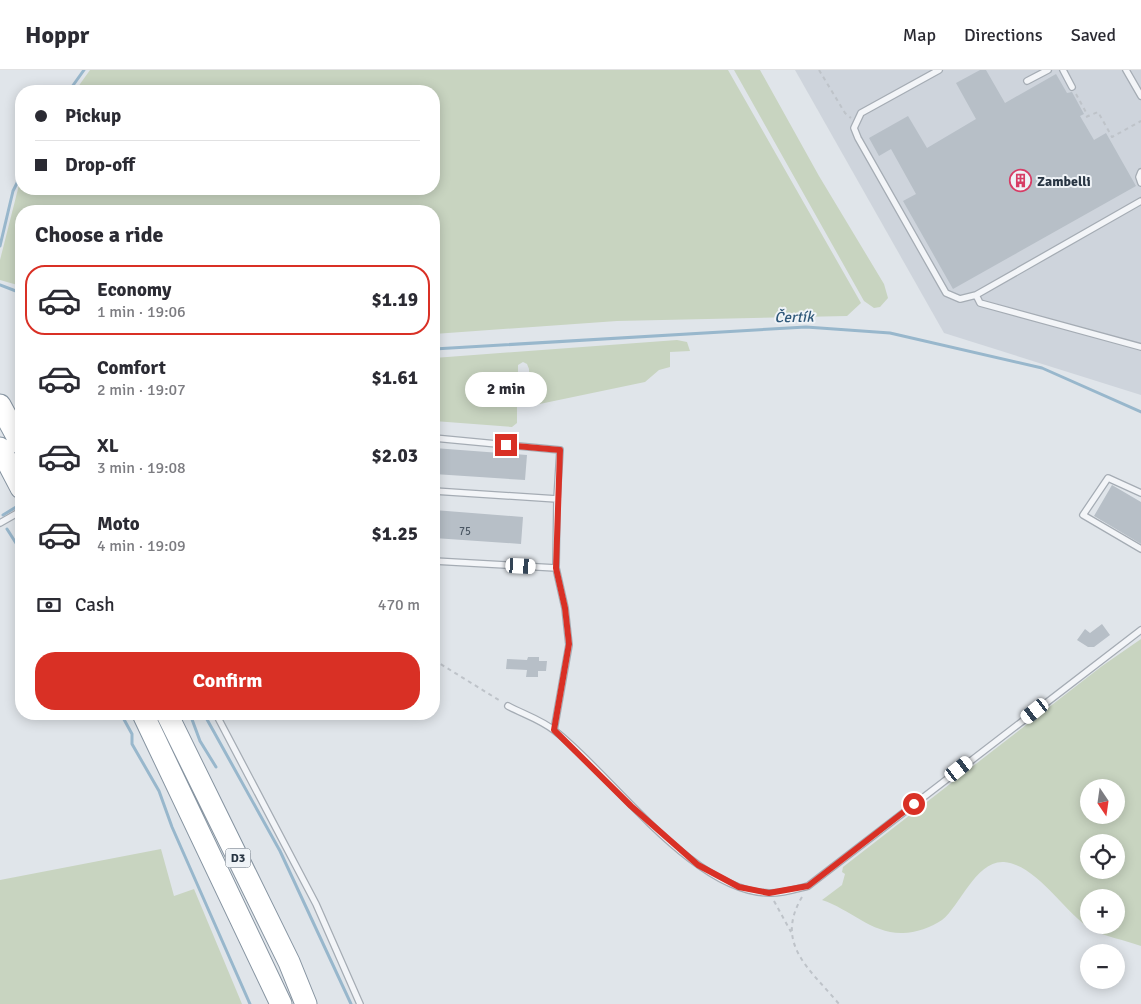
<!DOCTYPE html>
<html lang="en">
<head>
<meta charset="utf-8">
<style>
  body { margin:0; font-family:Signika,sans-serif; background:#f7f7f7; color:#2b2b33; height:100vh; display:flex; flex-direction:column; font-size:19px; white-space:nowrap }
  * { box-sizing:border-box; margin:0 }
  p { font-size:16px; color:#7c7c81 }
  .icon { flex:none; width:28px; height:28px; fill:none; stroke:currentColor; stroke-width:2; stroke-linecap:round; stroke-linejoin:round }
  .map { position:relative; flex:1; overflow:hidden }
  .drawer { position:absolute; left:15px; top:135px; width:425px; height:515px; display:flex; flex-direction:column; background:#fff; border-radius:20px; box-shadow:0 2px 12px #0003 }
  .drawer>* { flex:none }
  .hud { position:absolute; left:15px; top:15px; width:425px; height:110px; border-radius:20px; box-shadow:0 2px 12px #0003; display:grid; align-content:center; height:110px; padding:0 20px; background:#fff }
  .needle { width:32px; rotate:167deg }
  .fabs { position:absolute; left:1080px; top:709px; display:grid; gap:10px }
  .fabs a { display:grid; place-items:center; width:45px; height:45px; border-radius:50%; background:#fff; box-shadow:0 2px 12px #0003; font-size:25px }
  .end { position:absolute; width:22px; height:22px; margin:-11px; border:6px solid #d93025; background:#fff; box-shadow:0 0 0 2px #fff }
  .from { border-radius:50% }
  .bubble { position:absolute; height:35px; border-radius:18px; background:#fff; box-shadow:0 2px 12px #0003; font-size:16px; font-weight:700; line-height:35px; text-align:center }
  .car { position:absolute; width:15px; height:30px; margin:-15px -8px; border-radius:6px; box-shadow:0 0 4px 1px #0007; background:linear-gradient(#fff 24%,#345 0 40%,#fff 0 76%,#345 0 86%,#fff 0) }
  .hud b { display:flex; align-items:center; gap:18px; height:48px; font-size:19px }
  .hud b+b { border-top:1px solid #e1e1e2 }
  .hud i { width:12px; height:12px; background:#2b2b33 }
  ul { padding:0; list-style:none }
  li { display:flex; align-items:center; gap:15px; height:70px; margin:0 10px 8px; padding:0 10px; border:2px solid transparent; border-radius:20px }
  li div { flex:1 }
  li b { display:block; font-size:19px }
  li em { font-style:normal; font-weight:700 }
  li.current { border-color:#d93025 }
  li>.icon { width:45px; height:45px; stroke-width:1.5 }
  h2 { padding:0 20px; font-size:22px; line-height:60px }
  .pay { display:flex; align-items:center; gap:12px; height:55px; padding:0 20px; font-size:19px }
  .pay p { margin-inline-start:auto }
  .button { display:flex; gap:10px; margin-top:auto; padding:10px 20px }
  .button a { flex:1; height:58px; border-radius:20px; background:#d93025; color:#fff; font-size:20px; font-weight:700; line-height:58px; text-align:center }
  header { display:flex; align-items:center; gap:30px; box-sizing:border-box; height:70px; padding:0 25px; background:#fff; border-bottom:1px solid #e1e1e2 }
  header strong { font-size:24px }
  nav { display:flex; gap:28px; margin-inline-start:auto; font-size:18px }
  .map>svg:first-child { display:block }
  .built { fill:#ced4dc }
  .green { fill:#c8d4c0; fill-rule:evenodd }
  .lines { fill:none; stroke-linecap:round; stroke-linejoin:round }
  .stream { stroke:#98b7cc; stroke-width:3 }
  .building { fill:#b7bfc7 }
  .lane-casing { stroke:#a5acb4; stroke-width:8 }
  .highway-casing { stroke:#8694a1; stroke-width:23 }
  .path { stroke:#bec3c9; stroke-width:2; stroke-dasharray:4 4; stroke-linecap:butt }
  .lane { stroke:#f3f5f8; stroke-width:5.5 }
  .highway { stroke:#fff; stroke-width:21 }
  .route { stroke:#d93025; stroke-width:6 }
  .labels { text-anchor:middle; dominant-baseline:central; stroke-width:4; stroke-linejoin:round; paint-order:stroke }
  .number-label { font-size:11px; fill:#4b5763 }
  .shield { fill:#eff3f7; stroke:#636d78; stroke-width:1 }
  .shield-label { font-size:12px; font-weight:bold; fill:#273442 }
  .poi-label { font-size:14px; font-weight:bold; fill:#273442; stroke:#eff3f7; text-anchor:start }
  .water-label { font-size:15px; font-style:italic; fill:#2f5879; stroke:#eff3f7 }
</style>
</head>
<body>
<header>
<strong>Hoppr</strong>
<nav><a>Map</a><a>Directions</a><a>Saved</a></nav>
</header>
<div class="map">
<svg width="1141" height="934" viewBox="0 0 1141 934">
  <rect width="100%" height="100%" fill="#e0e5ea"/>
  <!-- built -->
  <path class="built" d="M795 0H1141V325L944 263Z"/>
  <!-- green -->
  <path class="green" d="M90 0H728L861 233 847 246 617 251 434 264V141H21V216L0 210V190L21 107V119H434V21H75Z
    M734 0H760L819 106 884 214 888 228 880 237 874 238 864 231Z
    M677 270 687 272 690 281 670 282V297L659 300 645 312 530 336 529 299 527 294 523 292 518 295V305L513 316 517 327V353L512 357 434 351V288Z
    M1141 569V876C1125 870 1105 867 1091 859 1063 841 1037 795 1004 792 976 790 960 836 942 850 932 857 915 863 903 863 872 864 850 839 822 830L842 815 845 804 842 802 843 797 1102 596ZM1089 718H1116V745H1089ZM1089 772H1116V800H1089ZM1089 828H1116V855H1089Z
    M161 779 174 826 194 819 242 934H0V810Z"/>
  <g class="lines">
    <!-- stream -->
    <path class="stream" d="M69 21 84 0
      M0 176 13 121 21 105
      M0 215 21 223
      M434 279 806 257 890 263 1042 298 1141 342
      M3 445 21 434
      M7 459 21 481
      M121 644 132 664V674L159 721 172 757 250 934
      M190 644 200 671 216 697
      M204 644 280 781 351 934"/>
  </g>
  <!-- building -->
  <path class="building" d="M980 0H986L1005 33 1056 4 1067 23 1072 22 1084 44 1080 46 1094 70 1106 63 1136 116 953 219 903 131 916 124 891 79 879 86 869 68 908 46 927 78 976 49 956 13Z
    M434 378 527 385 525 410 434 404Z
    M1112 415 1141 432V474L1094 446Z
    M434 440 523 447 521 474 434 468Z
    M1102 554 1110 565 1094 577H1088L1077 570 1085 559 1090 563Z
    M528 587H539V591H547L546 601H538V607H526L527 600 506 599 507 589 527 590Z"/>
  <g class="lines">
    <defs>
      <path id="lane" d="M939 0 861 43 854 58 858 68 946 223 960 229 976 225 1141 131
        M1063 0 1072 17
        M1126 0 1141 26
        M1027 11 1048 0
        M1141 102 1139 107 1141 113
        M976 225 980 233 1141 277
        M434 368 560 380 557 429
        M434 421 557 429 556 498 434 491
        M1141 423 1108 408 1083 445 1141 479
        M0 453 21 441
        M508 636C523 644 542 650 555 661 612 705 694 824 771 823 783 823 796 819 808 816L1141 560
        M216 644 316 834 360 934
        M554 660 569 575 565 538 556 498"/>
      <path id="highway" d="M0 335 21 374
        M0 378 21 418
        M143 644 281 934
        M167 644 289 892 306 934"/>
    </defs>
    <!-- lane casing -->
    <use href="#lane" class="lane-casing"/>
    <!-- highway casing -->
    <use href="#highway" class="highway-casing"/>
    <!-- path -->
    <path class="path" d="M819 0 845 43 851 48
      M1076 24 1088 46
      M1086 47 1098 42 1112 67 1141 51
      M434 590 502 632
      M802 827C774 874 810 899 839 934
      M774 831 791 862"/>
    <!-- lane -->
    <use href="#lane" class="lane"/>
    <!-- highway -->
    <use href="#highway" class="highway"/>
  </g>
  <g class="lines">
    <!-- route -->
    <path class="route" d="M506 375 560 380 556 498 565 538 569 574 554 660 631 736 698 795 739 817 769 823 808 816 914 734"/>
  </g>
  <!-- icons -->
  <defs>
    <symbol id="building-ring" viewBox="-11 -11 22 22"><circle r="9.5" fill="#eff3f7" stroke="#d73d66" stroke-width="1.5"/><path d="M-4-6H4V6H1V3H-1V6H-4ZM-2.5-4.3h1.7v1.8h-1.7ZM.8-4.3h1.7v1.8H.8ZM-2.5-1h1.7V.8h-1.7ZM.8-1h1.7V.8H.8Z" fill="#d73d66"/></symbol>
  </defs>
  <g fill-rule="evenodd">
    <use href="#building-ring" x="1008" y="98" width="25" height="25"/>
  </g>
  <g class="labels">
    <!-- number labels -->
    <g class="number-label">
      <text x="465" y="461">75</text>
    </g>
    <!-- shield labels -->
    <rect class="shield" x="225.5" y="778.5" width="25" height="19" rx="4"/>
    <g class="shield-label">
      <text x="238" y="788">D3</text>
    </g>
    <!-- poi labels -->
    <g class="poi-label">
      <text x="1037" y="111">Zambelli</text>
    </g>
    <!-- water labels -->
    <g class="water-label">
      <text transform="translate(794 247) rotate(-1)">Čertík</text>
    </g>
  </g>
</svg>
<div class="fabs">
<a><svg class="needle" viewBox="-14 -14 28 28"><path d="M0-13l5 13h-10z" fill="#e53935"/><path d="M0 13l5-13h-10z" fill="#7c7c81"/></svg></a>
<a><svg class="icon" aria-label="locate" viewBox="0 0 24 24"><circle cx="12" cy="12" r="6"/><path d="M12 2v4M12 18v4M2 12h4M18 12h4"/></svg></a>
<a>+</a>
<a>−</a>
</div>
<i class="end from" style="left:914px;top:734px"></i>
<i class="end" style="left:506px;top:375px"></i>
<div class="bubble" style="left:465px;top:302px;width:82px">2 min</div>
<i class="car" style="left:521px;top:496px;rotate:93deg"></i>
<i class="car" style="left:1035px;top:641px;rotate:232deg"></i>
<i class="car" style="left:959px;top:699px;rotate:52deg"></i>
<div class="hud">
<b><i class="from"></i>Pickup</b>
<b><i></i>Drop-off</b>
</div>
<section class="drawer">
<h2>Choose a ride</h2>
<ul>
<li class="current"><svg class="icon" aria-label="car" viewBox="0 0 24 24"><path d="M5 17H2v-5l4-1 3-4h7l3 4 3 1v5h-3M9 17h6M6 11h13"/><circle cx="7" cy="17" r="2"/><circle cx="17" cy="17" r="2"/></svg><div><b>Economy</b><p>1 min · 19:06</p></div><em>$1.19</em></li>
<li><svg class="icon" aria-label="car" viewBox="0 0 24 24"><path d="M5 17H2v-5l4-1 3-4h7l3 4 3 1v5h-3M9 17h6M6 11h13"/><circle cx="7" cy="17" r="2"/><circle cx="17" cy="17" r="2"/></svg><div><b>Comfort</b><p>2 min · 19:07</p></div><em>$1.61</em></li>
<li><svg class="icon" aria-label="car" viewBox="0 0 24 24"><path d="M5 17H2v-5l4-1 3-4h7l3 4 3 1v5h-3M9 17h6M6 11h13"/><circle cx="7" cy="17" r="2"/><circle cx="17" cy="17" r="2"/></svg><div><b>XL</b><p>3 min · 19:08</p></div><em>$2.03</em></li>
<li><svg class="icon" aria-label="car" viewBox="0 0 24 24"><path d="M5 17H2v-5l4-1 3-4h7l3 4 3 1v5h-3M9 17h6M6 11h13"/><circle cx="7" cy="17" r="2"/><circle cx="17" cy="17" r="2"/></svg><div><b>Moto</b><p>4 min · 19:09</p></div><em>$1.25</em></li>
</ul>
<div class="pay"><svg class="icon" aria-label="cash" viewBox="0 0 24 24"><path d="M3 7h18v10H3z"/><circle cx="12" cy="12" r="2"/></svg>Cash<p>470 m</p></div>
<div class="button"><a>Confirm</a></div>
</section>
</div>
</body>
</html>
